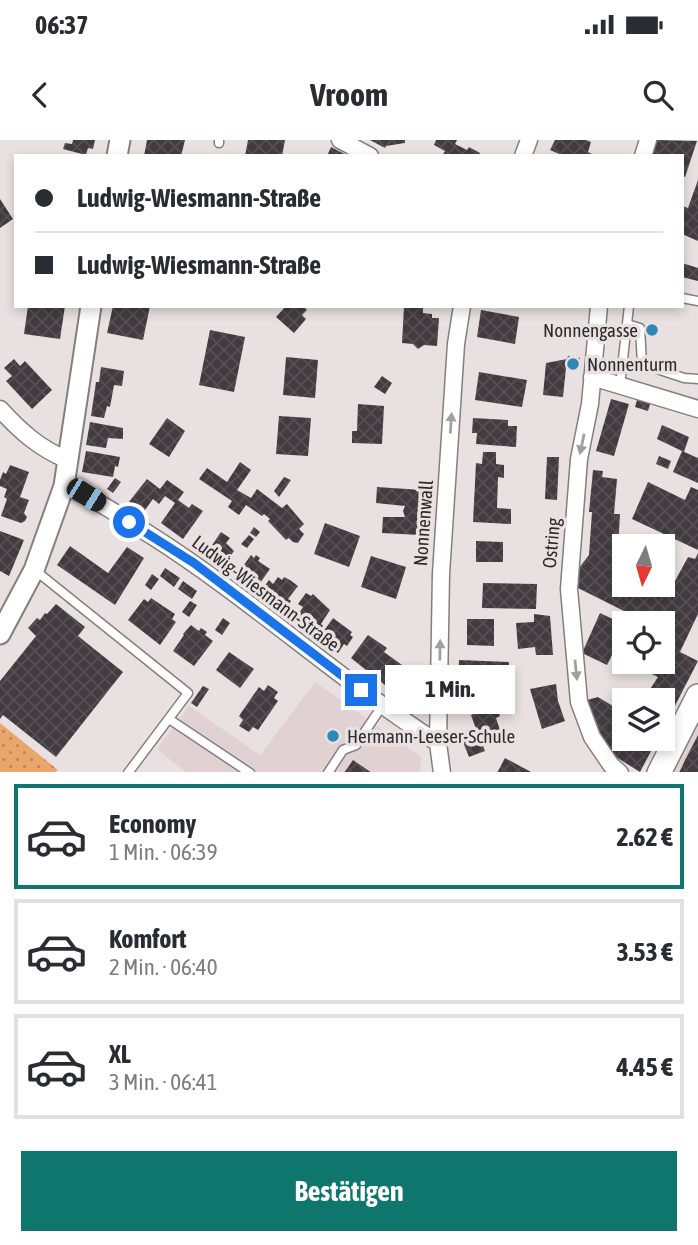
<!DOCTYPE html>
<html lang="de">
<head>
<meta charset="utf-8">
<style>
  body { margin:0; font-family:"Asap Condensed",sans-serif; background:#f2f2f3; color:#2b2b33; height:100vh; display:flex; flex-direction:column; font-size:26px; white-space:nowrap }
  * { box-sizing:border-box; margin:0 }
  p { font-size:23px; color:#7c7c81 }
  .icon { flex:none; width:38px; height:38px; fill:none; stroke:currentColor; stroke-width:2; stroke-linecap:round; stroke-linejoin:round }
  .map { position:relative; height:632px; overflow:hidden }
  .details { display:flex; flex-direction:column; background:#fff; flex:1 }
  .details>* { flex:none }
  .hud { position:absolute; left:14px; top:14px; width:670px; height:154px; border-radius:0px; box-shadow:0 4px 10px #0003; display:grid; align-content:center; height:154px; padding:0 21px; background:#fff }
  .needle { width:46px; rotate:185deg }
  .fabs { position:absolute; left:612px; top:394px; display:grid; gap:14px }
  .fabs a { display:grid; place-items:center; width:63px; height:63px; border-radius:0px; background:#fff; box-shadow:0 4px 10px #0003; font-size:35px }
  .end { position:absolute; width:32px; height:32px; margin:-16px; border:9px solid #1a73e8; background:#fff; box-shadow:0 0 0 4px #fff }
  .from { border-radius:50% }
  .bubble { position:absolute; height:49px; border-radius:0px; background:#fff; box-shadow:0 4px 10px #0003; font-size:23px; font-weight:700; line-height:49px; text-align:center }
  .car { position:absolute; width:21px; height:42px; margin:-21px -10px; border-radius:9px; box-shadow:0 0 5px 2px #0007; background:linear-gradient(#222 24%,#8ab4d8 0 40%,#222 0 76%,#8ab4d8 0 86%,#222 0) }
  .hud b { display:flex; align-items:center; gap:24px; height:66px; font-size:26px }
  .hud b+b { border-top:2px solid #e1e1e2 }
  .hud i { width:18px; height:18px; background:#2b2b33 }
  ul { padding:12px 0 0; list-style:none }
  li { display:flex; align-items:center; gap:21px; height:105px; margin:0 14px 10px; padding:0 7px; border:4px solid #e1e1e2; border-radius:0px }
  li div { flex:1 }
  li b { display:block; font-size:26px }
  li em { font-style:normal; font-weight:700 }
  li.on { border-color:#0f766e }
  li>.icon { width:63px; height:63px; stroke-width:1.5 }
  .action { display:flex; gap:14px; margin-top:auto; padding:14px 21px }
  .action a { flex:1; height:80px; border-radius:0px; background:#0f766e; color:#fff; font-size:28px; font-weight:700; line-height:80px; text-align:center }
  .status { display:flex; justify-content:space-between; align-items:center; height:49px; padding:0 35px; background:#fff; direction:ltr }
  .status svg { height:19px; fill:currentColor }
  header { display:flex; justify-content:space-between; align-items:center; height:91px; padding:0 21px; background:#fff; font-size:32px; font-weight:700 }
  .map>svg:first-child { display:block }
  .built { fill:#e2d1d3 }
  .grass { fill:url(#grass-dots) }
  .building { fill:url(#building-cross-hatch) }
  .lines { fill:none; stroke-linecap:round; stroke-linejoin:round }
  .service-casing { stroke:#857e7f; stroke-width:11 }
  .minor-casing { stroke:#857e7f; stroke-width:19 }
  .tertiary-casing { stroke:#857e7f; stroke-width:23 }
  .secondary-casing { stroke:#857e7f; stroke-width:26 }
  .service { stroke:#fff; stroke-width:8 }
  .minor { stroke:#fff; stroke-width:16 }
  .tertiary { stroke:#fff; stroke-width:19 }
  .secondary { stroke:#fff; stroke-width:23 }
  .oneway { fill:#a1a0a0 }
  .route { stroke:#1a73e8; stroke-width:9 }
  .poi-dot { fill:#2c88b4; stroke:#e9e0e1; stroke-width:2.5 }
  .labels { text-anchor:middle; dominant-baseline:central; stroke-width:7; stroke-linejoin:round; paint-order:stroke }
  .poi-label { font-size:19px; fill:#2e2b2c; stroke:#e9e0e1; text-anchor:start }
  .street-label { font-size:19px; fill:#2e2b2c; stroke:#e9e0e1 }
</style>
</head>
<body>
<div class="status"><b>06:37</b><svg viewBox="0 0 49 12"><path d="M0 12V9h3v3zM5 12V6h3v6zM10 12V3h3v9zM15 12V0h3v12zM26 1h20v11H26zM47 4h2v5h-2z"/></svg></div>
<header><svg class="icon" aria-label="back" viewBox="0 0 24 24"><path d="M15 5l-7 7 7 7"/></svg>Vroom<svg class="icon" aria-label="search" viewBox="0 0 24 24"><circle cx="10" cy="10" r="6"/><path d="M15 15l6 6"/></svg></header>
<div class="map">
<svg width="698" height="633" viewBox="0 0 698 633">
  <defs>
    <pattern id="grass-dots" width="8" height="8" patternUnits="userSpaceOnUse" patternTransform="scale(1.75)"><rect width="8" height="8" fill="#e9a66c"/><path d="M2 2h.1M6 6h.1" fill="none" stroke="#bd8759" stroke-width="1.8" stroke-linecap="round"/></pattern>
    <pattern id="building-cross-hatch" width="8" height="8" patternUnits="userSpaceOnUse" patternTransform="scale(1.75)"><rect width="8" height="8" fill="#423c40"/><path d="M0 0l8 8M0 8l8-8" fill="none" stroke="#555053"/></pattern>
  </defs>
  <rect width="100%" height="100%" fill="#e9e0e1"/>
  <!-- built -->
  <path class="built" d="M315 542 421 617 420 632 187 633 157 609 189 566 260 615Z
    M698 579V632H672Z"/>
  <!-- grass -->
  <path class="grass" d="M0 583 58 630 55 632H0Z"/>
  <!-- building -->
  <path class="building" d="M73 0H95L93 9 88 8 86 15 63 9 65 3 72 4Z
    M147 0H185L181 16H144Z
    M248 0H285L282 16H245Z
    M370 0H405V3L386 6 385 8Z
    M436 0H457L455 4 467 10 469 7 480 13 479 16H442L445 11 434 5Z
    M555 0H586L591 2 588 12 596 16H564L550 10Z
    M657 0 697 1 685 37 682 36V16H651Z
    M331 7 348 16H327Z
    M698 40V101L682 94V66L688 68Z
    M0 59 13 79 0 88Z
    M682 123 698 128V141L682 137Z
    M28 166H65L60 199 24 194Z
    M113 166H150L143 200 107 193Z
    M286 166H303L307 170 302 175 306 179 294 193 276 177Z
    M404 166H423V173L432 174V178H439L437 206 424 205 418 209 413 204 402 203Z
    M481 170 519 177 515 204 477 197Z
    M210 190 245 197 234 252 199 245Z
    M568 216 580 218 578 229 566 228 563 257 543 255 546 223 567 219Z
    M286 217 318 220 315 258 283 255Z
    M14 219 20 226 25 221 52 250 32 269 6 241 12 236 4 228Z
    M101 227 124 231 122 246 114 245 110 267 107 266 104 278 91 276 96 242H99Z
    M479 232 527 240 522 267 475 260Z
    M382 236 392 243 385 254 374 247Z
    M611 259 629 264 614 316 596 311Z
    M637 260 650 264 648 271 635 267Z
    M358 264 384 266 382 304 352 303V291H357Z
    M279 276 311 278 308 316 276 314Z
    M167 278 185 291 169 317 149 304Z
    M473 278 508 280V286H517L516 307 476 304 477 293H472Z
    M90 282 123 288V299L108 298 106 308 86 305Z
    M662 285 689 297 684 312 657 299Z
    M86 311 120 317 118 327 115 326 113 337 82 332Z
    M682 311 698 318V343L673 332Z
    M483 312H496V324L504 325V338L498 337 497 368 511 369V384L473 382 476 323 482 324Z
    M659 316 671 321 668 329 656 324Z
    M547 317H559L557 360 545 359Z
    M240 322 251 330 237 350 251 358 257 349 282 368 287 364 304 384 299 389 304 394 298 403 293 402 289 398 286 400 268 381 270 379 264 374 262 376 246 365 239 375 228 367 232 361 199 339 207 328 227 342Z
    M10 325 29 332 20 357 29 360 24 373 27 377 25 381 21 383 1 376 7 359 4 357 7 349 0 346V340L3 332 6 334Z
    M593 330 603 331 602 337 617 339 614 374H620L618 408 620 413 617 418 616 428 625 433V444H649L668 454 688 417 695 419 698 413V474L680 512 698 521 663 589V560H643L658 537 626 522H663V483H648L576 447 579 438 576 436V432L589 415 592 372H589Z
    M284 337 291 340 279 357 274 351Z
    M115 338 121 342 113 353 107 349Z
    M147 339 160 349 167 340 184 352 178 360 189 368 192 364 203 371 183 399 161 383 175 363 165 356 159 364 153 359 142 374 128 363Z
    M648 342 685 360 691 347 698 350V410L632 379Z
    M377 347 422 350 420 395 382 393 383 377H405L403 371 405 366 376 363Z
    M325 383 360 396 349 427 314 414Z
    M254 387 260 392 256 397 250 393Z
    M0 391 24 400 9 436 0 431Z
    M221 392 230 398 226 403 234 411 229 418 233 421 229 426 225 423 221 428 204 417Z
    M249 395 254 399 247 408 241 404Z
    M476 401 503 402V422H476Z
    M70 406 108 433 127 407 144 418 115 465 57 425Z
    M251 415 254 418 256 415 260 418 258 421 270 429 253 453 234 439Z
    M371 416 406 427 396 459 361 447Z
    M165 428 180 438 174 447 160 436Z
    M152 434 159 439 151 450 145 445Z
    M278 437 282 440 284 437 290 440 298 446 288 459 291 461 285 470 282 468 279 472 262 459 266 454 261 451 269 440 273 444Z
    M183 441 197 451 192 459 178 449Z
    M483 443 537 444 536 469 482 468Z
    M306 453 311 456 313 454 330 470 321 484 323 486 321 489 318 487 313 495 293 482 303 467 298 464Z
    M151 458 175 474 172 479 176 482 160 505 128 480 144 459 148 462Z
    M190 461 197 465 189 477 182 472Z
    M56 464 85 487 78 496 123 532 56 617 3 575 0 579V541L36 496 28 488 37 478 40 480 45 473 47 474Z
    M600 473 625 485V521L612 515 607 525 582 513Z
    M534 474 550 476 553 515H536L535 507 518 509 516 483 534 482Z
    M223 478 230 483 222 495 215 490Z
    M333 478 352 492 350 495 353 497 347 506 344 504 338 513 318 499Z
    M467 479H494V506L467 505Z
    M191 485 199 491 201 488 207 492 205 495 213 501 194 526 173 511 184 495 183 494Z
    M368 495 387 508 384 512 416 535 410 544 417 551 405 561 351 518Z
    M229 512 254 529 240 548 216 530Z
    M459 520 509 522 508 542 501 541 500 546 485 545 484 551 471 555 458 553Z
    M556 544 558 561 565 581 542 589 530 549Z
    M268 545 278 552 274 558 278 561 258 590 253 587 249 592 239 586 243 580 239 576 259 547 264 551Z
    M203 546 209 549 197 567 191 563Z
    M598 557 621 571 625 564V598H658L640 632 616 617 599 594 587 560Z
    M496 566 500 576 496 578 501 593 481 600 485 611 469 617 461 597 477 592 471 575Z
    M698 595V633H679L686 618Z
    M505 618 533 633H497Z
    M353 620 372 633H344Z"/>
  <g class="lines">
    <defs>
      <path id="service" d="M219 3V0
        M682 158 698 161
        M627 184 640 188 642 224 684 238 698 239
        M620 245 629 166
        M36 431 188 553 128 633
        M169 579 250 633
        M328 633 343 610 356 605 382 566"/>
      <path id="minor" d="M340 0 370 16
        M523 16 529 0
        M643 16 648 0
        M599 166 590 264 579 319 569 449 579 562 592 597 611 625 620 633
        M592 237 698 269
        M0 269C20 291 40 309 68 320
        M64 346C95 358 123 378 152 396 251 459 339 540 438 603
        M442 633 438 603 441 434 456 204 462 166"/>
      <path id="tertiary" d="M117 16 120 0
        M0 494 34 430 64 346 91 166"/>
      <path id="secondary" d="M659 633 698 556"/>
    </defs>
    <!-- service casing -->
    <use href="#service" class="service-casing"/>
    <!-- minor casing -->
    <use href="#minor" class="minor-casing"/>
    <!-- tertiary casing -->
    <use href="#tertiary" class="tertiary-casing"/>
    <!-- secondary casing -->
    <use href="#secondary" class="secondary-casing"/>
    <!-- service -->
    <use href="#service" class="service"/>
    <!-- minor -->
    <use href="#minor" class="minor"/>
    <!-- tertiary -->
    <use href="#tertiary" class="tertiary"/>
    <!-- secondary -->
    <use href="#secondary" class="secondary"/>
  </g>
  <!-- one-way arrows -->
  <defs><path id="oneway-solid" d="M-6-.8H1V-3.2L6.5 0L1 3.2V.8H-6Z" transform="scale(1.75)"/></defs>
  <g class="oneway">
    <use href="#oneway-solid" transform="translate(451 283) rotate(-86)"/>
    <use href="#oneway-solid" transform="translate(582 304) rotate(102)"/>
    <use href="#oneway-solid" transform="translate(440 510) rotate(-89)"/>
    <use href="#oneway-solid" transform="translate(576 530) rotate(84)"/>
  </g>
  <g class="lines">
    <!-- route -->
    <path class="route" d="M129 382 194 423 361 550"/>
  </g>
  <!-- markers -->
  <g class="poi-dot">
    <circle cx="652" cy="190" r="7"/>
    <circle cx="573" cy="224" r="7"/>
    <circle cx="333" cy="596" r="7"/>
  </g>
  <g class="labels">
    <!-- poi labels -->
    <g class="poi-label">
      <text x="638" y="190" text-anchor="end">Nonnengasse</text>
      <text x="587" y="224">Nonnenturm</text>
      <text x="347" y="596">Hermann-Leeser-Schule</text>
    </g>
    <!-- street labels -->
    <g class="street-label">
      <text transform="translate(423 383) rotate(-86)">Nonnenwall</text>
      <text transform="translate(551 403) rotate(-85)">Ostring</text>
      <text transform="translate(266 453) rotate(37)">Ludwig-Wiesmann-Straße</text>
    </g>
  </g>
</svg>
<div class="fabs">
<a><svg class="needle" viewBox="-14 -14 28 28"><path d="M0-13l5 13h-10z" fill="#e53935"/><path d="M0 13l5-13h-10z" fill="#7c7c81"/></svg></a>
<a><svg class="icon" aria-label="locate" viewBox="0 0 24 24"><circle cx="12" cy="12" r="6"/><path d="M12 2v4M12 18v4M2 12h4M18 12h4"/></svg></a>
<a><svg class="icon" aria-label="layers" viewBox="0 0 24 24"><path d="M12 4l9 5-9 5-9-5zM3 14l9 5 9-5"/></svg></a>
</div>
<i class="end from" style="left:129px;top:382px"></i>
<i class="end" style="left:361px;top:550px"></i>
<div class="bubble" style="left:385px;top:525px;width:130px">1 Min.</div>
<i class="car" style="left:86px;top:355px;rotate:122deg"></i>
<div class="hud">
<b><i class="from"></i>Ludwig-Wiesmann-Straße</b>
<b><i></i>Ludwig-Wiesmann-Straße</b>
</div>
</div>
<section class="details">
<ul>
<li class="on"><svg class="icon" aria-label="car" viewBox="0 0 24 24"><path d="M5 17H2v-5l4-1 3-4h7l3 4 3 1v5h-3M9 17h6M6 11h13"/><circle cx="7" cy="17" r="2"/><circle cx="17" cy="17" r="2"/></svg><div><b>Economy</b><p>1 Min. · 06:39</p></div><em>2.62 €</em></li>
<li><svg class="icon" aria-label="car" viewBox="0 0 24 24"><path d="M5 17H2v-5l4-1 3-4h7l3 4 3 1v5h-3M9 17h6M6 11h13"/><circle cx="7" cy="17" r="2"/><circle cx="17" cy="17" r="2"/></svg><div><b>Komfort</b><p>2 Min. · 06:40</p></div><em>3.53 €</em></li>
<li><svg class="icon" aria-label="car" viewBox="0 0 24 24"><path d="M5 17H2v-5l4-1 3-4h7l3 4 3 1v5h-3M9 17h6M6 11h13"/><circle cx="7" cy="17" r="2"/><circle cx="17" cy="17" r="2"/></svg><div><b>XL</b><p>3 Min. · 06:41</p></div><em>4.45 €</em></li>
</ul>
<div class="action"><a>Bestätigen</a></div>
</section>
</body>
</html>
